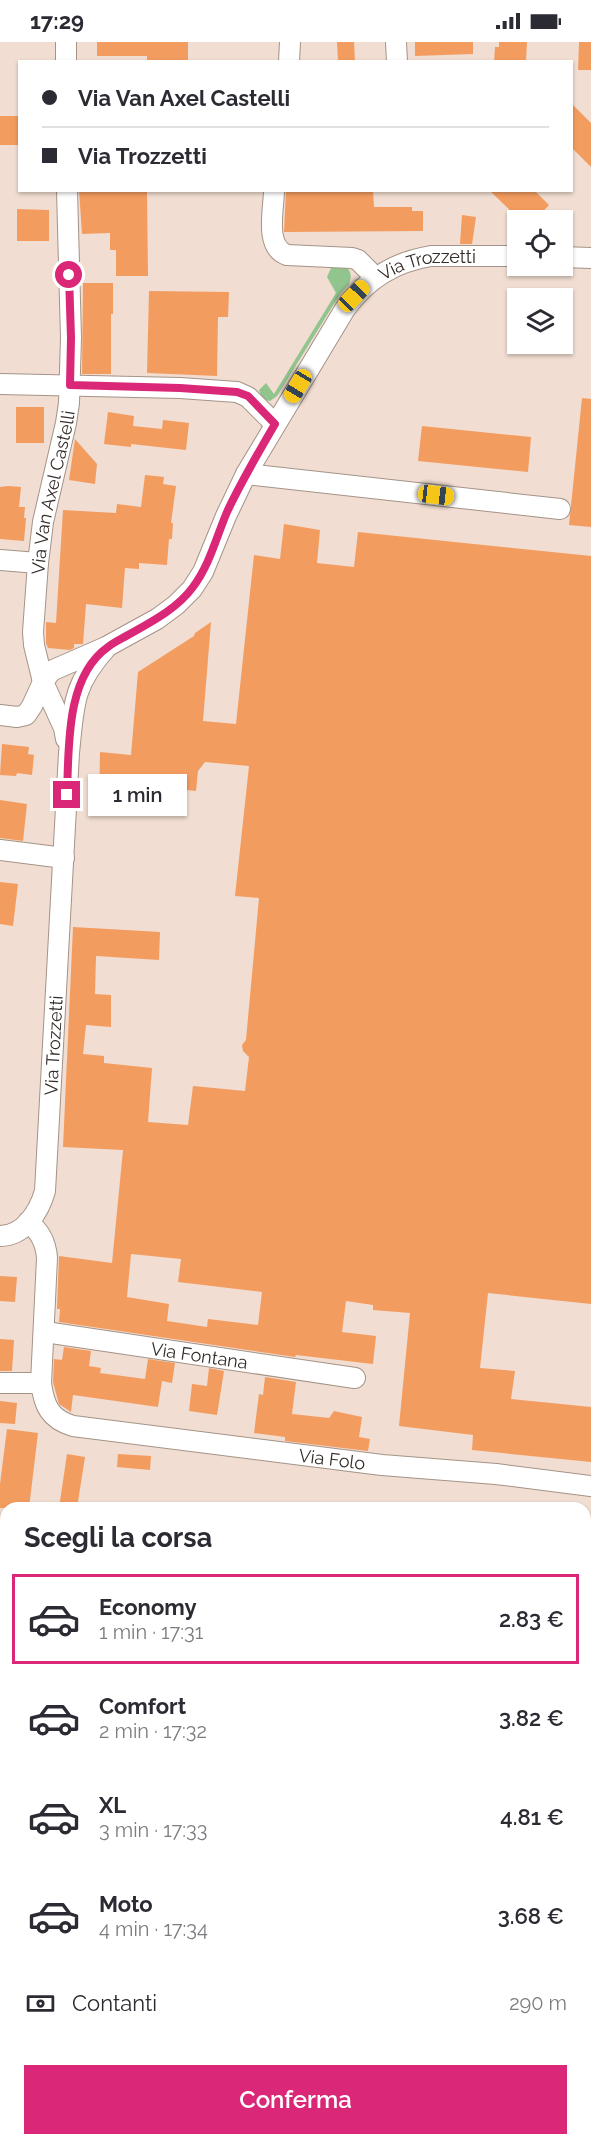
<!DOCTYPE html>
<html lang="it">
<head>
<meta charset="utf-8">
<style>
  body { margin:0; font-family:Raleway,sans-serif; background:#f7f7f7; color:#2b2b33; height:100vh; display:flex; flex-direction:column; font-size:22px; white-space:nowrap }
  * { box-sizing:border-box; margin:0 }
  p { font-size:20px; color:#7c7c81 }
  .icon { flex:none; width:33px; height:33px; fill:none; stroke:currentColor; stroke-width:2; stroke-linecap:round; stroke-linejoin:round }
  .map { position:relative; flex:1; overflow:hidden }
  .side { position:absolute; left:0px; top:1460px; width:591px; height:644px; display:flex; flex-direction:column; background:#fff; border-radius:18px 18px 0 0; box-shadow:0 2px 4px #0004 }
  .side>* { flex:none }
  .banner { position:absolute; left:18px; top:18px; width:555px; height:132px; border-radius:0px; box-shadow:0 2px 4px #0004; display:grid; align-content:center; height:132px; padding:0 24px; background:#fff }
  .controls { position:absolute; left:507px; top:168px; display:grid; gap:12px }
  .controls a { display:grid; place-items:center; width:66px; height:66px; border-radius:0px; background:#fff; box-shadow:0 2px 4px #0004; font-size:30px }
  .end { position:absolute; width:27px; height:27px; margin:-14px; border:8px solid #db2777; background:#fff; box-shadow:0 0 0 3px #fff }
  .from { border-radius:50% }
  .bubble { position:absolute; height:42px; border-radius:0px; background:#fff; box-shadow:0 2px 4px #0004; font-size:20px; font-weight:600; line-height:42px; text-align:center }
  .car { position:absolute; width:18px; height:36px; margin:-18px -9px; border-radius:8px; box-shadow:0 0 4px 2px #0007; background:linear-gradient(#f5c518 24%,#345 0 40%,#f5c518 0 76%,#345 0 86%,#f5c518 0) }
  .banner b { display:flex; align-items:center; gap:21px; height:57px; font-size:22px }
  .banner b+b { border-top:2px solid #e1e1e2 }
  .banner i { width:15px; height:15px; background:#2b2b33 }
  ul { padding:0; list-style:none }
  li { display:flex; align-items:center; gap:18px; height:90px; margin:0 12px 9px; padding:0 12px; border:3px solid transparent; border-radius:0px }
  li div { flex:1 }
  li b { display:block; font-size:22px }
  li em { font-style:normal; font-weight:600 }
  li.selected { border-color:#db2777 }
  li>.icon { width:54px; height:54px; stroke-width:1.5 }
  h2 { padding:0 24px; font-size:27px; line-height:72px }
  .pay { display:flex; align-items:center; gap:15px; height:66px; padding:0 24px; font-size:22px }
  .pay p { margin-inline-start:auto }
  .primary-button { display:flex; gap:12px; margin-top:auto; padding:12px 24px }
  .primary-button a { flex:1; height:69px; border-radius:0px; background:#db2777; color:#fff; font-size:24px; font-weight:600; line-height:69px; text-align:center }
  .status { display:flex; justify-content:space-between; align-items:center; height:42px; padding:0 30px; background:#fff; direction:ltr }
  .status svg { height:16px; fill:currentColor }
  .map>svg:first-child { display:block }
  .green { fill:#92c58e }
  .building { fill:#f39c60; fill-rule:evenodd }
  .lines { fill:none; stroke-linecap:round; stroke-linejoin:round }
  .minor-casing { stroke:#a59387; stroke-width:22 }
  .major-casing { stroke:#fff; stroke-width:27 }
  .minor { stroke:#fff; stroke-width:20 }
  .major { stroke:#f8ddcb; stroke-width:24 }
  .rail-casing { stroke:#6d615b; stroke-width:7 }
  .rail { stroke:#f1ddd1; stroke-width:4.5; stroke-dasharray:14; stroke-linecap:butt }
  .route { stroke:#db2777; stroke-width:8 }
  .labels { text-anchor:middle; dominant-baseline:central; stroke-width:5; stroke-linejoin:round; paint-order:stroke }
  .street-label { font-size:18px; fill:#342c28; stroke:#f1ddd1 }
</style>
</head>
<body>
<div class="status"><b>17:29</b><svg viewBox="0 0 49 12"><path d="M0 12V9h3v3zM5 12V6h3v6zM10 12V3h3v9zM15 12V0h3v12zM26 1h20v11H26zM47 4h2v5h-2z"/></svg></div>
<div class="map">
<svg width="591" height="2102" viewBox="0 0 591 2102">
  <rect width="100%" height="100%" fill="#f1ddd1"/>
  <!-- green -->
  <path class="green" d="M336 223C345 224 350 225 351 235L349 242 340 252 277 354 270 359 262 357 259 348 266 341 274 352 336 251 327 235 331 226Z"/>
  <!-- building -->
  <path class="building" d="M97 0H188V18H147V14H97Z
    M337 0H354L355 20H338Z
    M415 0H473V12L415 14Z
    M499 0H527L526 20H494L495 5H499Z
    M579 0H591V28H578Z
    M572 62 591 81V125L572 106Z
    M0 74H20V103H0Z
    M79 148 147 150 148 234H116V208H110V191L82 192Z
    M286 148H373L374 165H412V169H423V189L284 190Z
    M489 148H534L549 163 535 178H520Z
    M17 167 49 168V199H17Z
    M462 173 476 175 472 202H460Z
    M83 241H113V272H111V332H82Z
    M149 249 229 250 228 275H218L217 334 147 331Z
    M582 356 591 357V485L569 483Z
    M16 365H44V401H16Z
    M108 370 134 374 133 384 162 387 163 378 189 381 186 408 131 402V405L104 402Z
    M422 384 531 395 528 430 418 419Z
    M75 397 97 422 95 442 69 438Z
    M145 433 164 435 163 442 176 444 171 481H173L172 497H169L167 523 139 521V527L125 526 122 566 86 562 83 602H74V606L70 608 48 606 46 601V580L56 581 63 468 116 471 117 462 141 465Z
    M8 444 21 445 19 465H25L24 476H26L24 499 0 497V445Z
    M284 482 320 488 317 521 354 525 358 490 591 514V1262L488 1251 480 1326 515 1329 511 1357 591 1365V1420L472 1408 473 1393 399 1384 410 1271 373 1268V1263L346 1259 342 1290 376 1294 373 1322 296 1313 295 1315 59 1280 60 1267H57L59 1214 112 1221 123 1108 63 1105 73 885 160 890 159 918 96 914 95 952 111 953V985L86 983 83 1012 104 1014V1021L152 1026 148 1080 188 1083 193 1044 245 1049 249 1015 243 1009 242 1003 246 998 259 856 235 854 249 724 205 720 198 729 196 749 152 744 149 772 99 766 100 710 131 713 138 630 194 594 195 591 211 580 203 679 236 682 254 513 280 517ZM131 1212 181 1217 178 1240 262 1250 258 1283 208 1277 207 1285 167 1279 169 1262 127 1255Z
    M2 702 29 705 28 712 34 713 32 733 17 731 16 734 0 733Z
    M0 758 27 762 23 799 0 796Z
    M0 840 18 842 13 884 0 882Z
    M0 1234 17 1235 15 1260 0 1259Z
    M0 1297 14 1298 12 1329H0Z
    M64 1305 91 1309 89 1324 101 1326 100 1331 145 1337 148 1317 175 1321 172 1341 162 1339 158 1365 73 1353 71 1370 59 1362 53 1340 54 1317 62 1318Z
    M209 1326 224 1329 217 1373 189 1369 192 1342 207 1344Z
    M265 1335 296 1340 292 1372 329 1376 334 1369 362 1375 359 1395 370 1397 368 1409 285 1399V1395L254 1391 259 1352 263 1353Z
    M0 1359 17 1361 15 1382 0 1381Z
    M7 1387 38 1391 29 1466H0V1442Z
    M67 1412 85 1415 77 1466H59Z
    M118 1412 151 1414 150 1428 117 1425Z"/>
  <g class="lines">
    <defs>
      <g id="minor">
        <path d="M396 0 397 20"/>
        <path d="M66 20V0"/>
        <path d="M289 20 290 0"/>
        <path d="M274 148C274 167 264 205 287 213L352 216 358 218 375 235"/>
        <path d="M562 215 591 216"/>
        <path d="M0 342 180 346 237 350 248 355 275 382"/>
        <path d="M246 432 560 467"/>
        <path d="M0 518 38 521"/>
        <path id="s1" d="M0 673 17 675 26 673 32 664 43 640 51 629 106 605 157 577 176 563 192 547 203 530 226 474 246 432 345 267C367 237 394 220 431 214H518"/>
        <path id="s2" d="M66 697 64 686 43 640 34 603 33 590 38 521 43 480 66 381 69 361 71 296 67 148"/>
        <path d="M0 808 64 816"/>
        <path id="s3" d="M28 1180C40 1189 46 1201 47 1216L41 1341C44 1364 50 1377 73 1384L382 1423 496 1432 591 1444"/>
        <path id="s4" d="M0 1194C24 1194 39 1170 45 1149L69 711C74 663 72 644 106 606"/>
        <path id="s5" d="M45 1290 355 1336"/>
        <path d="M0 1341H41"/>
        <path d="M585 1753 591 1748"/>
        <path d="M0 1757 6 1762"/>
        <path d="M585 1896 591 1897"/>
        <path d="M0 2000 6 2001"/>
        <path d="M0 2021H6"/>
        <path d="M585 2078 591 2080"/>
        <path d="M430 2097 432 2102"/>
        <path d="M8 2102V2097"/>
        <path d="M251 2102 264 2097"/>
      </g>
      <path id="major" d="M575 2102 591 2099"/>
    </defs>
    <!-- minor casing -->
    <use href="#minor" class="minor-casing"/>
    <!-- major casing -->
    <use href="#major" class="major-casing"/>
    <!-- minor -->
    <use href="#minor" class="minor"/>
    <!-- major -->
    <use href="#major" class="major"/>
    <defs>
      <path id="rail" d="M0 1606 6 1607
        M0 1639 6 1640
        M585 1659 591 1660
        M585 1680H591"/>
    </defs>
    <!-- rail casing -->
    <use href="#rail" class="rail-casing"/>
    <!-- rail -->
    <use href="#rail" class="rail"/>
  </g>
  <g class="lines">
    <!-- route -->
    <path class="route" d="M67 753C69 707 65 635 108 605 114 600 121 597 128 593 151 580 177 567 193 545 210 522 216 496 227 470 241 440 258 411 275 382L248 354 237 350 180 346 70 343 71 296 69 233"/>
  </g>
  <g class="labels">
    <!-- street labels -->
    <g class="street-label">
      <text stroke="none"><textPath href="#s1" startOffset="660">Via Trozzetti</textPath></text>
      <text stroke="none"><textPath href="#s2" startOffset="254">Via Van Axel Castelli</textPath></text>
      <text stroke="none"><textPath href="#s4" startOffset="214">Via Trozzetti</textPath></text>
      <text stroke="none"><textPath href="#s5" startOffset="156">Via Fontana</textPath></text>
      <text stroke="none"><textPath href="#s3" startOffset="486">Via Folo</textPath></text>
    </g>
  </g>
</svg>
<div class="controls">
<a><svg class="icon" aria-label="locate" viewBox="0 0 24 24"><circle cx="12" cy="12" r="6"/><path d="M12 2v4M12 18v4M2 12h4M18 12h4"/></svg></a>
<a><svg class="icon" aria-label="layers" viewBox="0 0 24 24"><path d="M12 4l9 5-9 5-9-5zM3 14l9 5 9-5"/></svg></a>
</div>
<i class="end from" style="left:69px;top:233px"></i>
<i class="end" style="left:67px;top:753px"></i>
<div class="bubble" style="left:88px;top:732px;width:99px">1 min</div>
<i class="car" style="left:354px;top:254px;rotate:44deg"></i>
<i class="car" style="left:298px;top:344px;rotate:211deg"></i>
<i class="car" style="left:436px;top:453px;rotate:97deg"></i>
<div class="banner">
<b><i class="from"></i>Via Van Axel Castelli</b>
<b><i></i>Via Trozzetti</b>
</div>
<section class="side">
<h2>Scegli la corsa</h2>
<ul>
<li class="selected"><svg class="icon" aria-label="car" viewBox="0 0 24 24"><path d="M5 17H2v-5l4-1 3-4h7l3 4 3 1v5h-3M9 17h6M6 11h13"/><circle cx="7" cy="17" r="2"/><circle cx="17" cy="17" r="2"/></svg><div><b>Economy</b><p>1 min · 17:31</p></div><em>2.83 €</em></li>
<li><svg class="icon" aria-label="car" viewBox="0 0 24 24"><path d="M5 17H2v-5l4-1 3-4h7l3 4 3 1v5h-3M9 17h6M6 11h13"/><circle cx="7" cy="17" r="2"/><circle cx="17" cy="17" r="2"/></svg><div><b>Comfort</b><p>2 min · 17:32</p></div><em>3.82 €</em></li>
<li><svg class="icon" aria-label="car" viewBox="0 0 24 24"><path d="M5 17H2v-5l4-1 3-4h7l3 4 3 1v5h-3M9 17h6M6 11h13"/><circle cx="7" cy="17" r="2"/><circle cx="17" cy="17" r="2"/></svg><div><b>XL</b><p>3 min · 17:33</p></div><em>4.81 €</em></li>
<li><svg class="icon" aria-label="car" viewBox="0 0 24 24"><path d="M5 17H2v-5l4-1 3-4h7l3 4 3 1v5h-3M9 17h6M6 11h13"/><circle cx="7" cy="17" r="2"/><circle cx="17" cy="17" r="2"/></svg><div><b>Moto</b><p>4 min · 17:34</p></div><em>3.68 €</em></li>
</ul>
<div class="pay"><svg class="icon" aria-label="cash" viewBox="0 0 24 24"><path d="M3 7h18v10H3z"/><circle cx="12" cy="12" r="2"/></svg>Contanti<p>290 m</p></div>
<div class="primary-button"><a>Conferma</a></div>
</section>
</div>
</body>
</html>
